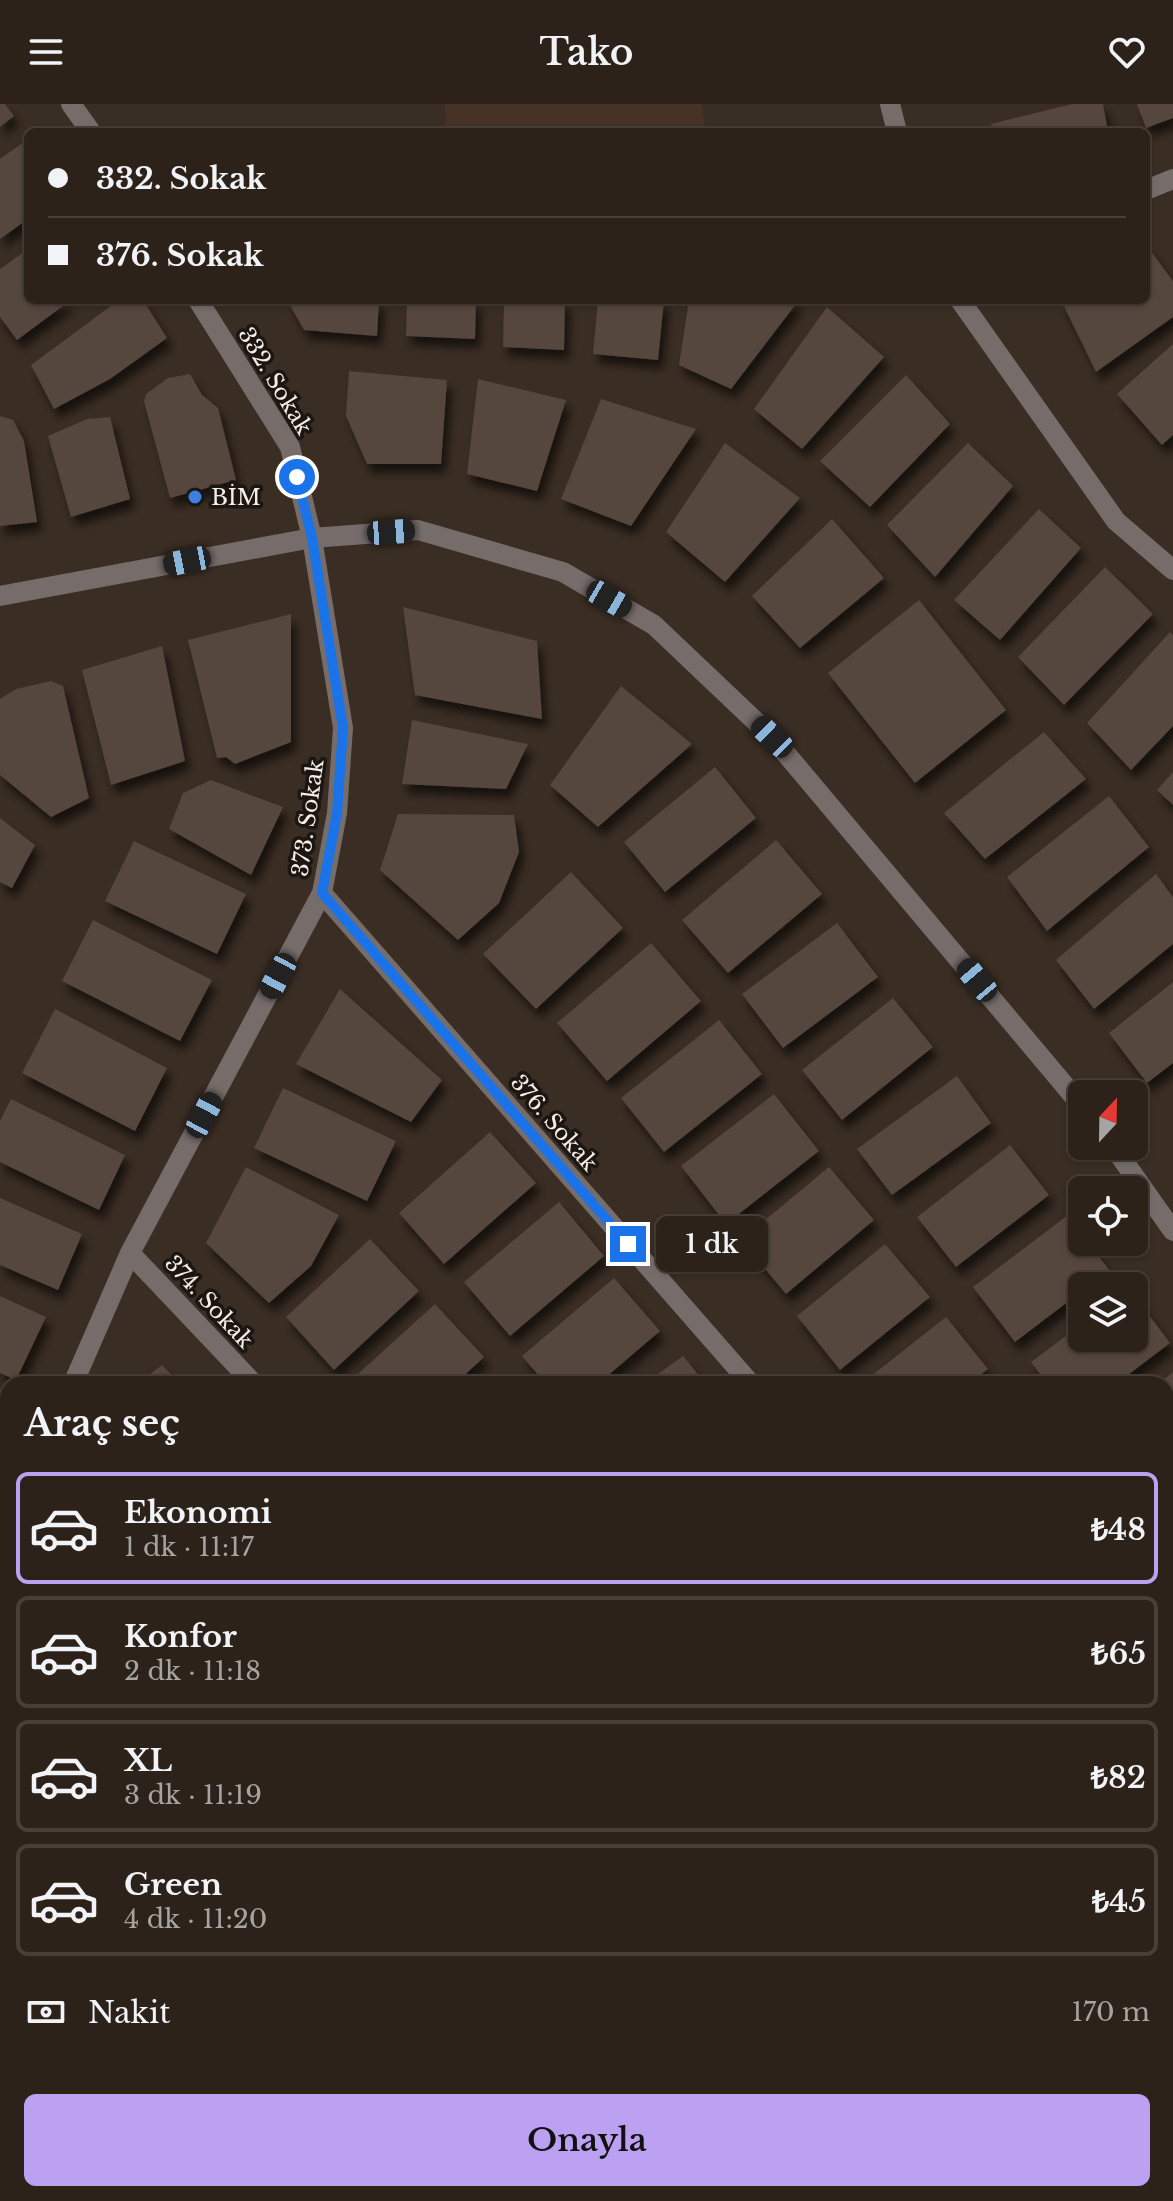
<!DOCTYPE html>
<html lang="tr">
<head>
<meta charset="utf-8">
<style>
  body { margin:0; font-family:"Libre Baskerville",serif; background:#382f27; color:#f1f3f6; height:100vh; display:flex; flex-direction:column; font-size:30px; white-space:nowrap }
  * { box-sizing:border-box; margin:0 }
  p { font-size:26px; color:#a6a4a2 }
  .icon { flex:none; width:44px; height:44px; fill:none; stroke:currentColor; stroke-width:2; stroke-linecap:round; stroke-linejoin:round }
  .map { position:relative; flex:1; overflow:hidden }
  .details { position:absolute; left:0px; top:1272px; width:1174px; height:826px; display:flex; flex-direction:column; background:#2c221a; border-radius:24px 24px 0 0; box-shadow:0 2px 6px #0004,0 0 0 2px #483f39 }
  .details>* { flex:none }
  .top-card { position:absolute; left:24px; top:24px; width:1126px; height:176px; border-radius:12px; box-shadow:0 2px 6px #0004,0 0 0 2px #483f39; display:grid; align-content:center; height:176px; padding:0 24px; background:#2c221a }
  .needle { width:52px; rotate:22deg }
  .controls { position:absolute; left:1068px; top:976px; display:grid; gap:16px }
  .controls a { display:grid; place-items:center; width:80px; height:80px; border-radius:12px; background:#2c221a; box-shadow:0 2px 6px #0004,0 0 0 2px #483f39; font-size:40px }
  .end { position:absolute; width:36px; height:36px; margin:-18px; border:10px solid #1a73e8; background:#fff; box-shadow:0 0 0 4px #fff }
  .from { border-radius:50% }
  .bubble { position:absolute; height:56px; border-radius:12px; background:#2c221a; box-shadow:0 2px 6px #0004,0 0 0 2px #483f39; font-size:26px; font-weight:600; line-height:56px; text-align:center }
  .car { position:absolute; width:24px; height:48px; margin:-24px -12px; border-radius:10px; box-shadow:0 0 6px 2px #0007; background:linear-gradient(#222 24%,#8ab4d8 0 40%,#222 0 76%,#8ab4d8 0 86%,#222 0) }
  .top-card b { display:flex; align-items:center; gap:28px; height:76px; font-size:30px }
  .top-card b+b { border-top:2px solid #483f39 }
  .top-card i { width:20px; height:20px; background:#f1f3f6 }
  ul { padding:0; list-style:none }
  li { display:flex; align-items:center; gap:24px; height:112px; margin:0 16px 12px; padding:0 8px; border:4px solid #483f39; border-radius:12px }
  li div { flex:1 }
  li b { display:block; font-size:30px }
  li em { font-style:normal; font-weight:600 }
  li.on { border-color:#bca0f2 }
  li>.icon { width:72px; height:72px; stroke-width:1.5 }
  h2 { padding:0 24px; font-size:36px; line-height:96px }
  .pay { display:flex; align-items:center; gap:20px; height:88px; padding:0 24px; font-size:30px }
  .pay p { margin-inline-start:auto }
  .primary-button { display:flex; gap:16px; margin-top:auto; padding:16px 24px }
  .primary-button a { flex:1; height:92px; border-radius:12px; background:#bca0f2; color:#111; font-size:32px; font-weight:600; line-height:92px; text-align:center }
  header { display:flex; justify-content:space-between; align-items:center; height:104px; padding:0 24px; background:#2c221a; font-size:36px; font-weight:600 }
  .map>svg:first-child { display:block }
  .built { fill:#463325 }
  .green { fill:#1a6036 }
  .building { fill:#54463c; filter:url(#shadow) }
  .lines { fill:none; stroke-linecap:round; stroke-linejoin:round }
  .path { stroke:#9e938c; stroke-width:5; stroke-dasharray:4 4; stroke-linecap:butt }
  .minor { stroke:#766d6b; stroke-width:20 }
  .route { stroke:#1a73e8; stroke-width:10 }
  .shop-dot { fill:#3f7fe0; stroke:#1c1612; stroke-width:3 }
  .labels { text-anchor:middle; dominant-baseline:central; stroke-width:7; stroke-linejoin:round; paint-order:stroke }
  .street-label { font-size:22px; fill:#f6ede7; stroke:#1c1612 }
  .poi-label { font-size:22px; fill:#f6ede7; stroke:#1c1612; text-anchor:start }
</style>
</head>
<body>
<header><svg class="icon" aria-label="menu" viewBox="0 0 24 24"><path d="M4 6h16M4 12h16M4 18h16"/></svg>Tako<svg class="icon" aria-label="heart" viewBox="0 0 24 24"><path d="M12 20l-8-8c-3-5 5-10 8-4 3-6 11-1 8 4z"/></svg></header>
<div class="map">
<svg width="1173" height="2097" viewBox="0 0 1173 2097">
  <defs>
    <filter id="shadow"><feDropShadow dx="5" dy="9" stdDeviation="4" flood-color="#0009"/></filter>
  </defs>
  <rect width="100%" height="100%" fill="#3a2d23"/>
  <!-- built -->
  <path class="built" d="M445 0H702L705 28H505L446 23Z"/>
  <!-- green -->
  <path class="green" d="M1173 1381V1505L1166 1511V1387Z
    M236 2090H379L374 2097H246Z"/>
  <!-- building -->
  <path class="building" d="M0 0H5L14 12 0 23Z
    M1072 0H1103L1108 28H993L991 20Z
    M1137 0H1173V14L1146 24Z
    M28 35V115L0 135V55Z
    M28 145V196H71L17 236 0 213V165Z
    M1150 146 1173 177V213L1096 268 1061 196H1146V147Z
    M119 196H143L167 234 110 275 54 305 31 261Z
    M287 196H379L377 232 304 226Z
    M407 196H476L475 235 406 232Z
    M504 196H565L564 246 503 243Z
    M598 196H664L658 256 593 250Z
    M689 196H799L731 285 679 261Z
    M827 203 884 253 802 345 754 305Z
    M1173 240V331L1162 341 1117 290Z
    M349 267 447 276 441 360H367L346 312Z
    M190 270 202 291 218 304 236 376 170 394 144 297 146 290 168 274Z
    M906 271 950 320 870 403 820 357Z
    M478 275 566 296 537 387 467 370Z
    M601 295 696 325 631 422 561 395Z
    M0 312 13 316 24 337 37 418 0 422Z
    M110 313 130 395 71 413 48 332 87 315Z
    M725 339 800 394 725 478 666 428Z
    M968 339 1013 382 935 473 887 421Z
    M1039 405 1081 444 1000 536 954 496Z
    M832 415 884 474 800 544 752 492Z
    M1105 463 1153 510 1064 601 1018 553Z
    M919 496 1006 606 915 679 828 569Z
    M403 503 537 537 542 615 415 591Z
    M291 510V638L235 660 226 653 217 654 188 536Z
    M1170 528 1173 531V622L1131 666 1087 619Z
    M162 542 185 657 111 681 82 566Z
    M51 577 63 582 89 694 51 713 0 671V595L16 585Z
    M621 582 692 640 598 723 550 681Z
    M412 616 528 640 506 685 402 680Z
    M1044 628 1086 675 985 755 944 709Z
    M715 663 756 714 665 788 624 738Z
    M1173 668V701L1157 686Z
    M211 676 283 703 251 771 169 725 183 689Z
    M1109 692 1149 743 1047 827 1007 773Z
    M398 710 514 711 519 748 499 799 458 836 380 766Z
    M0 714 35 741 12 784 0 778Z
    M776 736 822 790 728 869 682 816Z
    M134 737 246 790 217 850 105 797Z
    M571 768 623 824 536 905 483 850Z
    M1156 770 1173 793V840L1094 905 1056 856Z
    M93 816 212 876 180 937 62 877Z
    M837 819 878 873 783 944 742 890Z
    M651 839 701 897 607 977 557 919Z
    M1173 878V959L1147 979 1109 929Z
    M340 885 442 976 411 1018 296 960Z
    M893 894 933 943 842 1016 802 966Z
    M55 905 167 964 135 1027 22 969Z
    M719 916 762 970 664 1048 621 994Z
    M957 972 991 1019 892 1091 857 1045Z
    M283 984 396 1037 367 1097 254 1044Z
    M774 990 819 1047 726 1120 681 1062Z
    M11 995 125 1051 99 1106 0 1058V1017Z
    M490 1028 536 1079 444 1160 399 1109Z
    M1010 1041 1049 1091 956 1163 917 1113Z
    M246 1063 339 1111 311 1162 269 1199 206 1139Z
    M829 1063 874 1116 786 1190 741 1136Z
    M0 1094 82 1130 58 1186 0 1161Z
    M559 1098 604 1152 510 1232 464 1178Z
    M1068 1111 1082 1130V1138H1088L1110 1167 1089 1182H1082V1187L1015 1238 973 1183Z
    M370 1135 419 1187 334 1266 286 1213Z
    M885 1140 930 1193 840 1266 797 1212Z
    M614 1174 660 1227 598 1280H546L522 1252Z
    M1134 1191 1170 1239 1116 1280H1048L1031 1258 1082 1220V1234H1134Z
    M0 1192 46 1213 16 1276 0 1269Z
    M435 1200 484 1253 455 1280H347Z
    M946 1213 988 1265 969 1280H861Z
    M683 1252 706 1280H644Z
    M162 1261 180 1280H138Z
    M1173 1268V1353L1166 1359V1280H1158Z
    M0 1295 8 1298 0 1322Z
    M1168 1558 1173 1564V1668L1166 1658Z
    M0 1740 8 1748V1757L0 1764Z
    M8 1782V1865L0 1871V1790Z
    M1171 1886 1173 1888V1986L1166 1978V1891Z
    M1166 2011 1173 2018V2033L1166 2040Z
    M4 2023 8 2026V2090H73L69 2097H0V2030Z
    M101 2090H127L141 2097H97Z
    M628 2090H747L755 2097H636Z
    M781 2090H807L799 2097H788Z
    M982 2090H1092L1099 2097H989Z"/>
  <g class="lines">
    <!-- path -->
    <path class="path" d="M1166 1434 1173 1429
      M189 2090 200 2097"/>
    <!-- minor -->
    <path class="minor" d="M71 0 91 28
      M890 0 897 28
      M1146 86 1173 75
      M960 196 1116 417 1173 466
      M0 492 312 434 418 426 563 468 654 521 772 633 1082 1002
      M322 789 751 1280
      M1113 1042 1173 1127
      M130 1149 254 1280
      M73 1280 130 1149 322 789 337 709 343 624 312 434 290 343 198 196
      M0 1445 8 1427
      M0 1669 8 1679
      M1166 1812 1173 1806
      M0 1905 8 1901
      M0 1975 8 1980
      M557 2090 564 2097
      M401 2097 407 2090
      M858 2097 866 2090"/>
  </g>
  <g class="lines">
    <!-- route -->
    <path class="route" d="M297 373 312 434 343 624 337 709 322 789 628 1140"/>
  </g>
  <!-- markers -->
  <circle class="shop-dot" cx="195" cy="393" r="8"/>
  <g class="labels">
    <!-- street labels -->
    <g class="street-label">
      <text transform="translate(275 277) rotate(59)">332. Sokak</text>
      <text transform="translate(308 714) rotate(-82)">373. Sokak</text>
      <text transform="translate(554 1019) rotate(49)">376. Sokak</text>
      <text transform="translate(209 1198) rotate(47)">374. Sokak</text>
    </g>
    <!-- poi labels -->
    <g class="poi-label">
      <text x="211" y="393">BİM</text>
    </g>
  </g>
</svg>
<div class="controls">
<a><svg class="needle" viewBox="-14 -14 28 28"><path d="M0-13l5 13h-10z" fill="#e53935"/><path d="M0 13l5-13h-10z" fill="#a6a4a2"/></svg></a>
<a><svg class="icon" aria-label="locate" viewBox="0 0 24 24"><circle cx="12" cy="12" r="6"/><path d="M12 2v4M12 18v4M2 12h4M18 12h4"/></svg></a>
<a><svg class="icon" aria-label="layers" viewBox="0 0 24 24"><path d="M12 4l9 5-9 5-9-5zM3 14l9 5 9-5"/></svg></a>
</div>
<i class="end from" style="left:297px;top:373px"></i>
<i class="end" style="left:628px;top:1140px"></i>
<div class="bubble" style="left:656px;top:1112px;width:112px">1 dk</div>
<i class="car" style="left:391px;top:428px;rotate:86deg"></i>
<i class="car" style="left:187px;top:457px;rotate:259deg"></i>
<i class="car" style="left:609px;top:495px;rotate:120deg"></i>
<i class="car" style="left:772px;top:633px;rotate:314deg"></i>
<i class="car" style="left:278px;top:872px;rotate:208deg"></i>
<i class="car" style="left:977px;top:876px;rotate:320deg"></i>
<i class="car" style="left:204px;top:1011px;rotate:28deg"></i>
<div class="top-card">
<b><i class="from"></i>332. Sokak</b>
<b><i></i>376. Sokak</b>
</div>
<section class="details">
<h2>Araç seç</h2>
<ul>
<li class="on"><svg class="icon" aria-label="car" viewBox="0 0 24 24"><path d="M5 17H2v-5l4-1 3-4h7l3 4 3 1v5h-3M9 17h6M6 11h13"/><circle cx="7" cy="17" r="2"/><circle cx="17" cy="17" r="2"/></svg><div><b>Ekonomi</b><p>1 dk · 11:17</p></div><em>₺48</em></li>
<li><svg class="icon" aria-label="car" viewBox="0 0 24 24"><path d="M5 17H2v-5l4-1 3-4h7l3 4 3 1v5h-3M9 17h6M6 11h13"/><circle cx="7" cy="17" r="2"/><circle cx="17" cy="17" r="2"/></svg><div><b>Konfor</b><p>2 dk · 11:18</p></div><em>₺65</em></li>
<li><svg class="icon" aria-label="car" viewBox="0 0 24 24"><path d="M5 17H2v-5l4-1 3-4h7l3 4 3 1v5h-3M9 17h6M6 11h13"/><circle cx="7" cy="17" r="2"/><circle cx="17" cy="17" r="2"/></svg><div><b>XL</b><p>3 dk · 11:19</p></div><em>₺82</em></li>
<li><svg class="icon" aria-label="car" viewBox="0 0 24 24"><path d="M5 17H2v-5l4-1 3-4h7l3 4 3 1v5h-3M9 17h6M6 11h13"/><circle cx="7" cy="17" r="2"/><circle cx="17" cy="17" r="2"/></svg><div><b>Green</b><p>4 dk · 11:20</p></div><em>₺45</em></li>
</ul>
<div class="pay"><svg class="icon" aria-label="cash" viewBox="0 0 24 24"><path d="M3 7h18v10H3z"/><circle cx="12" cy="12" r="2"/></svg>Nakit<p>170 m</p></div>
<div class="primary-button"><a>Onayla</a></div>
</section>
</div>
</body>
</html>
